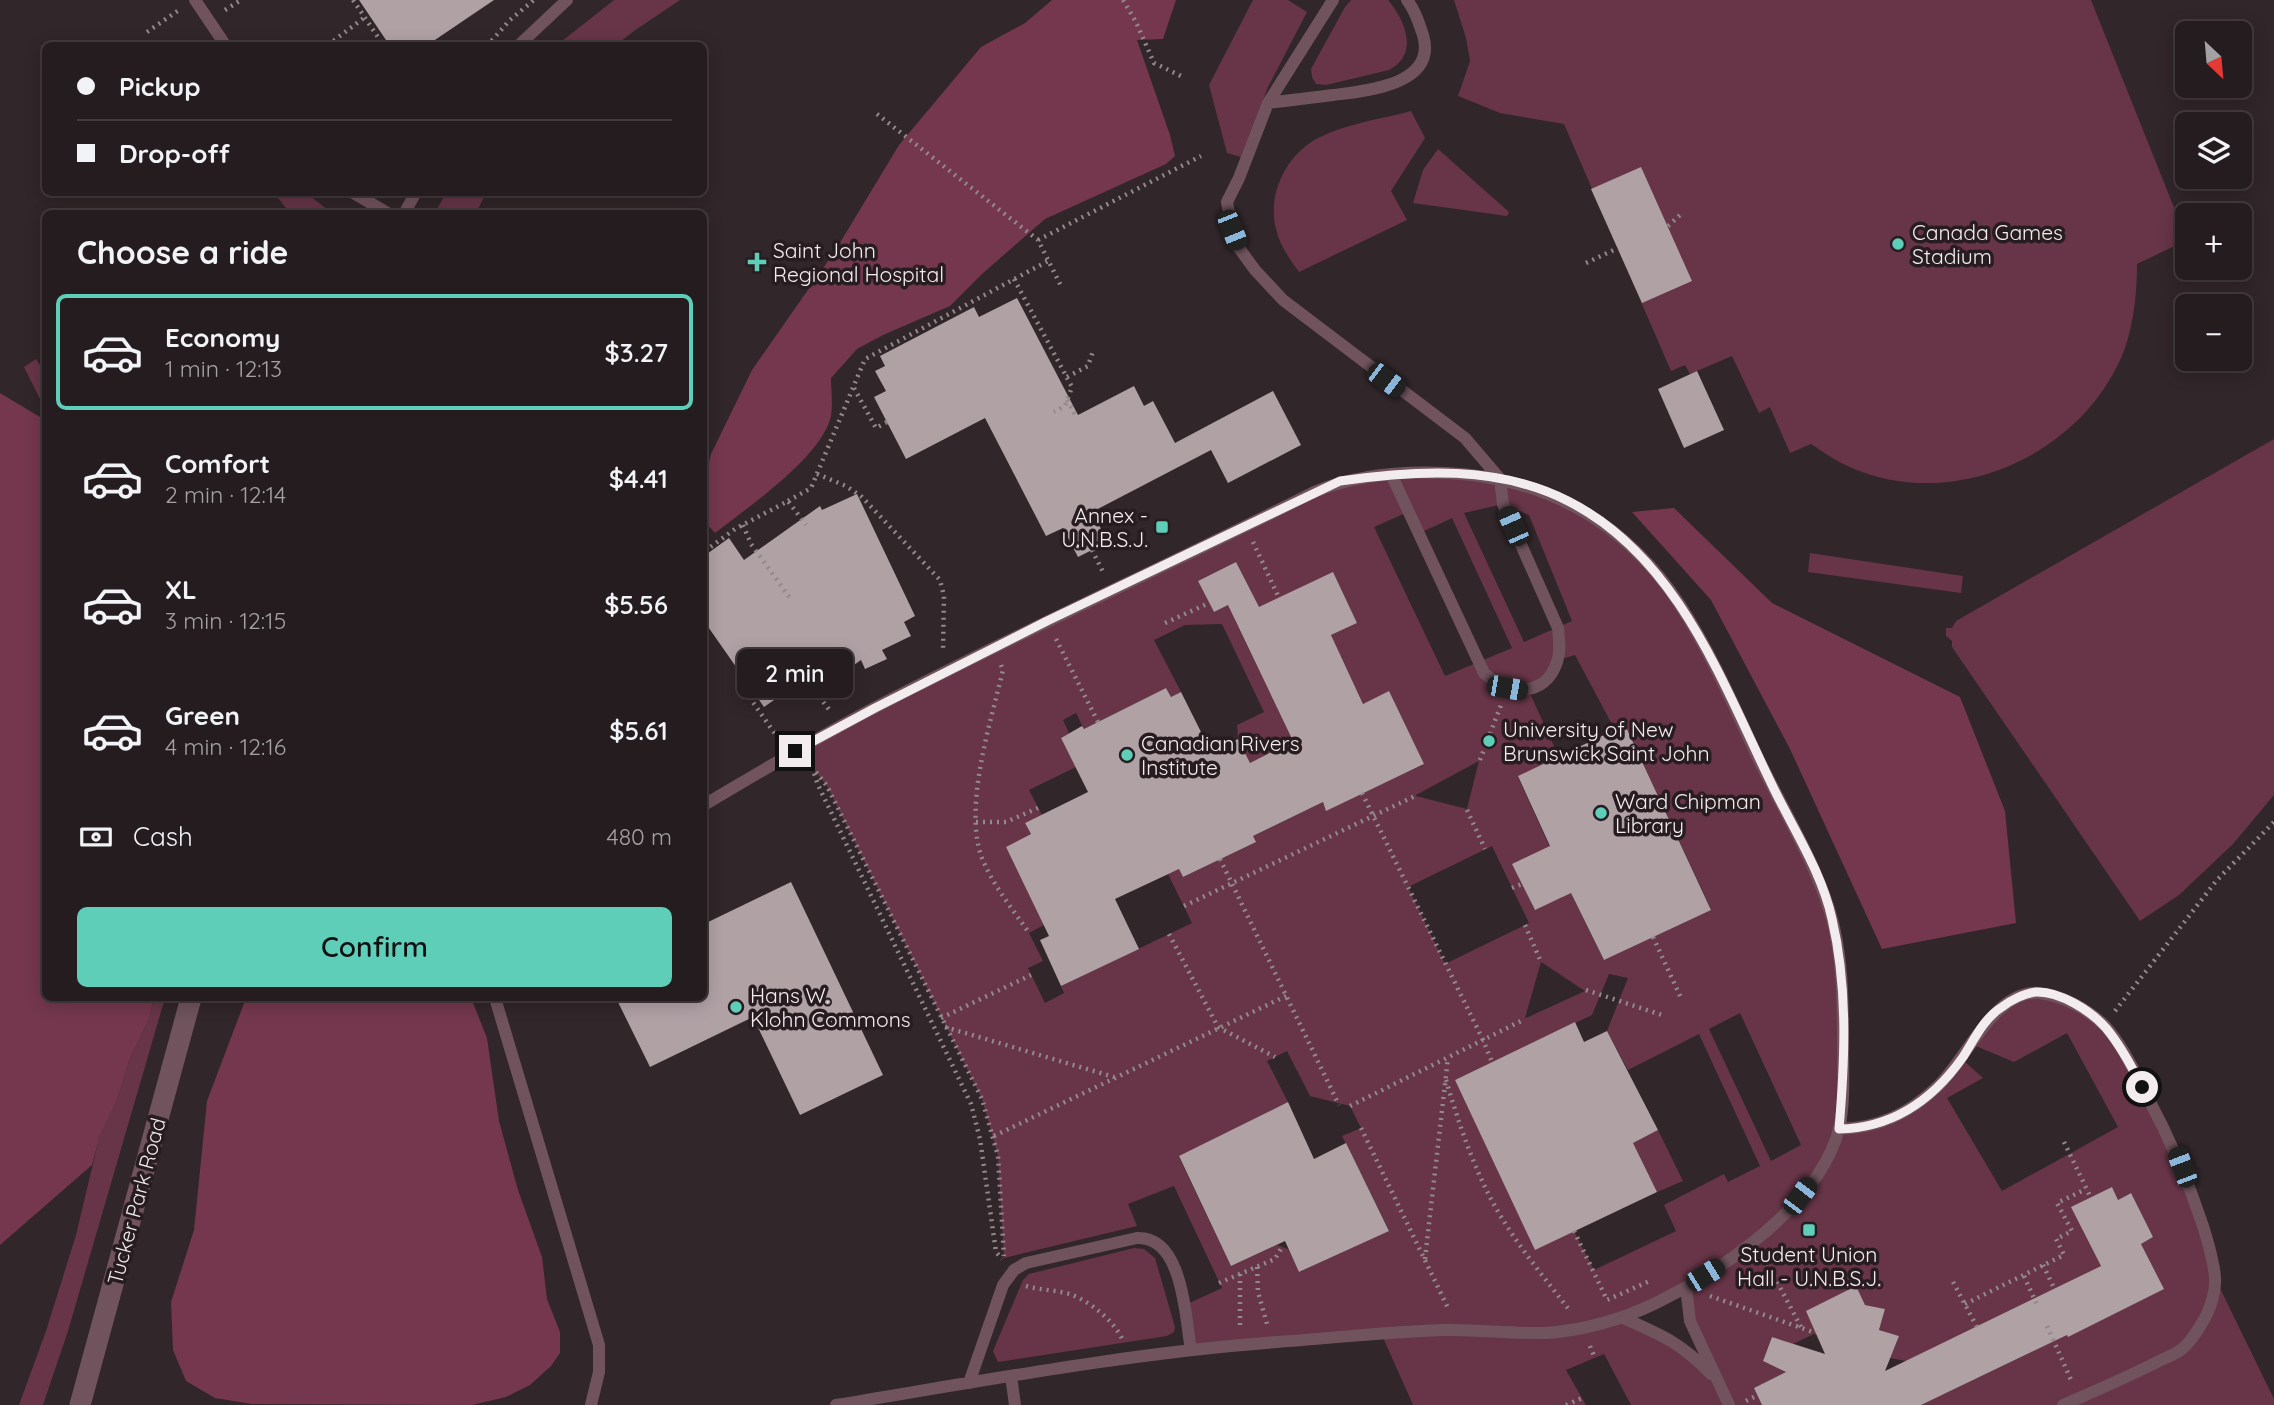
<!DOCTYPE html>
<html lang="en">
<head>
<meta charset="utf-8">
<style>
  body { margin:0; font-family:Quicksand,sans-serif; background:#31292c; color:#f1f3f6; height:100vh; display:flex; flex-direction:column; font-size:26px; white-space:nowrap }
  * { box-sizing:border-box; margin:0 }
  p { font-size:23px; color:#a3a1a4 }
  .icon { flex:none; width:38px; height:38px; fill:none; stroke:currentColor; stroke-width:2; stroke-linecap:round; stroke-linejoin:round }
  .map { position:relative; flex:1; overflow:hidden }
  .details { position:absolute; left:42px; top:210px; width:665px; height:791px; display:flex; flex-direction:column; background:#251c1f; border-radius:10px; box-shadow:0 4px 18px #0003,0 0 0 2px #423a3d }
  .details>* { flex:none }
  .banner { position:absolute; left:42px; top:42px; width:665px; height:154px; border-radius:10px; box-shadow:0 4px 18px #0003,0 0 0 2px #423a3d; display:grid; align-content:center; height:154px; padding:0 35px; background:#251c1f }
  .needle { width:46px; rotate:154deg }
  .tools { position:absolute; left:2175px; top:21px; display:grid; gap:14px }
  .tools a { display:grid; place-items:center; width:77px; height:77px; border-radius:10px; background:#251c1f; box-shadow:0 4px 18px #0003,0 0 0 2px #423a3d; font-size:35px }
  .end { position:absolute; width:32px; height:32px; margin:-16px; border:9px solid #f3ecee; background:#111; box-shadow:0 0 0 4px #111 }
  .from { border-radius:50% }
  .bubble { position:absolute; height:49px; border-radius:10px; background:#251c1f; box-shadow:0 4px 18px #0003,0 0 0 2px #423a3d; font-size:23px; font-weight:600; line-height:49px; text-align:center }
  .car { position:absolute; width:21px; height:42px; margin:-21px -10px; border-radius:9px; box-shadow:0 0 5px 2px #0007; background:linear-gradient(#222 24%,#8ab4d8 0 40%,#222 0 76%,#8ab4d8 0 86%,#222 0) }
  .banner b { display:flex; align-items:center; gap:24px; height:66px; font-size:26px }
  .banner b+b { border-top:2px solid #423a3d }
  .banner i { width:18px; height:18px; background:#f1f3f6 }
  ul { padding:0; list-style:none }
  li { display:flex; align-items:center; gap:21px; height:116px; margin:0 14px 10px; padding:0 21px; border:4px solid transparent; border-radius:10px }
  li div { flex:1 }
  li b { display:block; font-size:26px }
  li em { font-style:normal; font-weight:600 }
  li.current { border-color:#5eceb8 }
  li>.icon { width:63px; height:63px; stroke-width:1.5 }
  h2 { padding:0 35px; font-size:32px; line-height:84px }
  .pay { display:flex; align-items:center; gap:18px; height:77px; padding:0 35px; font-size:26px }
  .pay p { margin-inline-start:auto }
  .primary-button { display:flex; gap:14px; margin-top:auto; padding:14px 35px }
  .primary-button a { flex:1; height:80px; border-radius:10px; background:#5eceb8; color:#111; font-size:28px; font-weight:600; line-height:80px; text-align:center }
  .map>svg:first-child { display:block }
  .green { fill:#673547; fill-rule:evenodd }
  .forest { fill:#74374e }
  .building { fill:#b0a1a5 }
  .lines { fill:none; stroke-linecap:round; stroke-linejoin:round }
  .path { stroke:#92898b; stroke-width:4.5; stroke-dasharray:2 5; stroke-linecap:butt }
  .lane { stroke:#70535c; stroke-width:12 }
  .street { stroke:#70535c; stroke-width:21 }
  .route { stroke:#f3ecee; stroke-width:9 }
  .poi-dot { fill:#5eceb8; stroke:#271c20; stroke-width:2.5 }
  .labels { text-anchor:middle; dominant-baseline:central; stroke-width:7; stroke-linejoin:round; paint-order:stroke }
  .poi-label { font-size:21px; fill:#f3ecee; stroke:#271c20; text-anchor:start }
  .street-label { font-size:21px; fill:#f3ecee; stroke:#271c20 }
</style>
</head>
<body>
<div class="map">
<svg width="2274" height="1405" viewBox="0 0 2274 1405">
  <rect width="100%" height="100%" fill="#312629"/>
  <!-- green -->
  <path class="green" d="M614 0H680L634 31 616 45H557Z
    M1253 0H1288L1307 12 1268 87 1241 157 1227 153 1209 85Z
    M1351 0H1388C1406 21 1419 55 1389 70L1326 85 1316 84 1312 77 1311 69 1345 7Z
    M1454 0H2091L2187 240 2137 264C2137 292 2134 322 2125 348 2086 453 1956 513 1852 468 1838 462 1824 453 1811 444L1790 453 1770 407 1759 413 1732 356 1690 374 1685 365 1671 371 1564 124 1500 113 1458 96 1470 61 1466 38Z
    M1411 111 1425 138 1391 191 1407 220 1299 272C1289 258 1280 246 1276 229 1267 194 1286 155 1318 138 1345 124 1381 119 1411 111Z
    M1438 149 1509 212 1507 216 1413 203 1423 170Z
    M274 193H306L332 213H290Z
    M446 193V192L486 193 476 213H435Z
    M36 359 45 373V409L24 367Z
    M2274 439V795L2233 844 2179 895 2140 921 1952 647V641L1946 636V628H1952L1956 621Z
    M1391 474 1500 479 1603 524 1680 605 1819 880 1839 961V1129L1898 1115 1962 1059 1983 1078 1947 1098 2002 1191 2118 1127 2067 1033 2014 1062 1971 1044 2018 998 2055 996 2104 1026 2175 1150 2215 1278 2274 1399V1405H1915L1948 1392 2163 1289 2141 1244 2153 1237 2130 1193 2118 1200 2112 1187 2072 1207 2101 1266 1911 1362 1890 1358 1899 1336 1879 1330 1885 1309 1865 1305 1855 1286 1816 1333 1793 1344 1772 1337 1763 1361 1786 1372 1755 1388 1762 1405H1631L1604 1354 1566 1370 1586 1405H1413L1381 1333 1191 1350 1183 1306 1222 1288 1174 1186 1128 1204 1137 1226 1004 1258 998 1156 982 1099 827 786 812 767 795 751 1314 492ZM1503 504 1529 515 1572 621 1524 642 1464 513ZM1408 512 1418 534 1452 518 1512 648 1445 676 1374 527ZM1236 562 1251 592V611L1333 573 1357 623 1331 635 1363 704 1389 692 1423 765 1326 810 1323 802 1253 836 1255 842 1183 877 1179 869 1168 874 1192 923 1061 986 1064 993 1045 1003 1028 968 1043 961 1029 933 1044 925 1006 847 1031 834 1025 823 1042 815 1029 790 1076 767 1061 738 1069 733 1063 720 1076 713 1084 729 1166 688 1171 697 1181 692 1154 640 1185 625 1222 624 1264 712 1237 725 1238 739 1250 763 1293 741 1235 620 1236 601 1214 612 1198 581ZM1575 655 1615 730 1625 725 1711 909 1604 960 1566 883 1561 898 1534 909 1513 864 1553 854 1518 777 1559 757 1528 689 1558 660ZM1479 761 1467 809 1416 796V795ZM1492 846 1529 923 1445 964 1408 887ZM1541 962 1585 991 1526 1018H1525ZM1609 974 1628 978 1607 1031 1628 1070 1699 1034 1760 1166 1728 1182 1724 1174 1664 1205 1676 1231 1594 1270 1574 1231 1535 1249 1455 1080 1592 1015ZM1740 1013 1801 1145 1771 1161 1709 1029ZM1287 1051 1310 1096 1350 1106 1361 1128 1342 1136 1389 1230 1300 1272 1288 1249 1277 1245 1231 1266 1179 1157 1288 1102 1267 1061ZM1686 1287 1690 1315 1716 1380 1670 1338 1624 1318Z
    M1810 553 1963 576 1961 593 1808 572Z
    M154 998H165L68 1331 43 1405H19L46 1331 76 1235 100 1134 118 1098 129 1061 149 1019Z
    M1658 1130 1683 1181 1657 1192 1633 1144 1586 1166Z
    M1134 1248 1144 1249 1155 1258 1175 1327 1174 1332 1167 1336 998 1362 993 1351 1023 1280 1029 1274Z"/>
  <!-- forest -->
  <path class="forest" d="M1052 0H1176L1163 39 1137 40 1170 135 1175 156 1166 164 1045 219 982 274 950 306 883 335 857 349 831 378C831 390 833 404 831 416 822 457 747 508 715 533L704 521V483L711 454 752 370 835 251 899 145 981 47 1025 23Z
    M0 393 45 420 46 998H154L149 1019 129 1061 118 1098 100 1135 92 1165 0 1245Z
    M1674 508 1772 603 1960 697 2005 811 2016 923 1882 949 1790 749 1711 600 1632 512Z
    M246 998H471L487 1038 499 1121 518 1190 542 1257 547 1299 560 1332V1353L551 1366 530 1385 506 1397 472 1405 252 1404 215 1398 186 1381 173 1350 171 1302 194 1230 207 1101Z"/>
  <!-- building -->
  <path class="building" d="M359 0H494L426 46H390Z
    M1641 167 1692 281 1642 303 1591 189Z
    M1017 298 1078 415 1134 386 1144 406 1153 401 1175 443 1273 391 1301 445 1228 483 1211 450 1092 512 1108 542 1078 557 1063 528 1046 536 985 418 906 459 874 397 886 391 875 371 885 366 880 356 974 307 979 317Z
    M1697 371 1724 430 1684 448 1658 389Z
    M857 494 915 616 904 622 911 636 882 650 887 659 865 669 861 660 827 684 817 670 764 707 704 621V556L729 538 744 560 820 506 822 510Z
    M1236 562 1259 607 1333 572 1357 623 1331 635 1363 704 1389 691 1424 764 1326 811 1323 802 1253 836 1256 842 1183 877 1179 869 1115 899 1139 949 1061 986 1040 940 1049 936 1006 847 1031 834 1025 823 1088 792 1061 738 1082 726 1084 729 1166 688 1171 697 1181 692 1211 752 1238 739 1250 763 1293 741 1228 605 1214 612 1198 581Z
    M1625 725 1711 910 1604 960 1571 893 1535 910 1512 864 1550 846 1518 776Z
    M791 882 883 1075 800 1115 753 1017 650 1067 616 998H704V924Z
    M1575 1022 1584 1042 1607 1031 1658 1130 1633 1143 1657 1192 1535 1250 1455 1080Z
    M1288 1102 1314 1159 1346 1143 1389 1231 1299 1272 1285 1241 1231 1266 1179 1156Z
    M2112 1187 2118 1200 2131 1193 2153 1237 2141 1244 2164 1289 2068 1337 2067 1335 1921 1405H1762L1754 1388 1786 1372 1763 1361 1772 1337 1825 1354 1806 1311 1856 1286 1865 1305 1885 1309 1879 1330 1899 1336 1885 1371 2101 1266 2071 1207Z"/>
  <g class="lines">
    <!-- path -->
    <path class="path" d="M353 0 384 46
      M1123 0 1136 22 1154 63 1183 77
      M225 10 241 0
      M147 32 179 10
      M328 45 365 17
      M487 46 510 20 534 0
      M877 114 1038 240 1062 288
      M1668 226 1681 214
      M1038 240 1201 156
      M1586 263 1618 248
      M1014 279 1072 387 1065 406 1054 412
      M1067 377 1088 366 1093 351
      M854 388 876 428 887 422
      M1067 400 1076 416
      M817 474 846 486 862 497 940 580 944 596 943 651
      M788 501 811 488 865 359 1048 261
      M743 525 751 544 790 598
      M1253 542 1279 598
      M1092 550 1104 574
      M705 551 735 529 788 501 806 525
      M1165 623 1209 603
      M1056 639 1098 722
      M1001 665 1003 670C991 722 960 815 985 865 996 889 1014 911 1029 933
      M822 676C813 693 821 698 830 711
      M746 681 741 685 780 741
      M1480 760 1501 705
      M812 767 818 785 971 1104 980 1139 996 1252 1002 1259
      M816 772 827 786 982 1099 998 1156 1004 1256
      M1362 793 1483 1040 1525 1019
      M1467 810 1485 849
      M976 822H1006L1038 808
      M1220 859 1339 1105
      M1512 888 1522 884
      M1184 906 1415 796
      M1525 925 1541 962
      M1169 934 1218 1027 1275 1057
      M1653 937 1681 998
      M1586 990 1665 1016
      M2115 1011 2217 880 2274 822
      M941 1018 1031 975
      M945 1027 1114 1077
      M1446 1080C1458 1121 1472 1163 1492 1201 1513 1240 1543 1276 1570 1311
      M1350 1106 1483 1040 1492 1062
      M1361 1128 1449 1310
      M994 1136 1286 996
      M2064 1142 2091 1198
      M1574 1231 1607 1300 1652 1280
      M1764 1257 1801 1327
      M1425 1259 1448 1058
      M2043 1265 2055 1290
      M1257 1267 1258 1292 1267 1324
      M1240 1274V1326
      M2024 1276 2038 1307
      M1953 1282 1977 1327
      M1219 1283 1275 1259 1282 1247
      M1026 1286C1040 1290 1055 1290 1070 1294 1089 1301 1115 1321 1123 1341
      M1710 1296 1816 1333
      M1965 1304 2064 1255 2056 1239 2072 1231 2057 1203 2086 1189
      M2047 1326 2072 1382
      M1590 1346 1595 1358
      M1746 1401 1758 1395
      M1566 1405 1582 1398"/>
    <!-- lane -->
    <path class="lane" d="M195 0 226 46
      M1333 0 1268 103 1239 178 1227 202 1232 230 1239 248 1255 270 1283 300 1465 438 1500 479 1503 504 1558 628C1559 639 1561 651 1557 662 1545 698 1508 695 1484 673L1391 474
      M518 46 567 0
      M1268 103C1290 100 1311 98 1333 95 1365 91 1438 85 1423 35 1419 23 1415 10 1407 0
      M352 192 389 214
      M404 214 416 192
      M704 805C760 772 816 738 874 708 1019 632 1168 566 1314 492 1355 475 1401 471 1446 473 1544 477 1626 522 1680 605 1712 654 1735 709 1760 762 1784 811 1814 860 1830 912 1843 954 1843 1002 1843 1046 1843 1072 1845 1103 1839 1129 1819 1205 1723 1270 1656 1303 1621 1320 1586 1330 1546 1333 1512 1334 1477 1329 1443 1330 1387 1332 1332 1338 1277 1342 1129 1353 982 1381 836 1405
      M495 998 599 1345V1372L591 1405
      M1839 1129C1878 1128 1909 1114 1938 1086 1966 1060 1995 988 2040 993 2063 996 2088 1009 2105 1026 2123 1046 2134 1071 2146 1094 2169 1137 2188 1180 2203 1226 2208 1242 2214 1261 2215 1278 2216 1290 2211 1307 2205 1318 2199 1328 2192 1341 2183 1348 2177 1354 2167 1357 2159 1361 2128 1377 2095 1391 2063 1405
      M1686 1287 1690 1321 1729 1405
      M1623 1318C1662 1335 1681 1343 1711 1374
      M1011 1376 1015 1405
      M969 1383 1003 1285 1014 1270 1026 1263 1137 1238C1183 1236 1185 1316 1191 1350"/>
    <!-- street -->
    <path class="street" d="M80 1405 191 998"/>
  </g>
  <g class="lines">
    <!-- route -->
    <path class="route" d="M795 751 875 708 1047 621 1340 481C1416 470 1498 465 1568 501 1679 557 1723 685 1774 789 1794 830 1822 873 1832 919 1848 987 1845 1060 1839 1129 1892 1128 1932 1101 1963 1057 1974 1040 1984 1018 2002 1007 2011 1000 2025 993 2036 992 2060 991 2091 1011 2106 1028 2121 1046 2132 1067 2142 1087"/>
  </g>
  <!-- markers -->
  <g class="poi-dot">
    <circle cx="1898" cy="244" r="7"/>
    <path d="M753.5 251.5h7v7h7v7h-7v7h-7v-7h-7v-7h7z"/>
    <rect x="1155" y="520" width="14" height="14" rx="3.5"/>
    <circle cx="1489" cy="741" r="7"/>
    <circle cx="1127" cy="755" r="7"/>
    <circle cx="1601" cy="813" r="7"/>
    <circle cx="736" cy="1007" r="7"/>
    <rect x="1802" y="1223" width="14" height="14" rx="3.5"/>
  </g>
  <g class="labels">
    <!-- poi labels -->
    <g class="poi-label">
      <text x="1912" y="232">Canada Games<tspan x="1912" dy="24">Stadium</tspan></text>
      <text x="773" y="250">Saint John<tspan x="773" dy="24">Regional Hospital</tspan></text>
      <text x="1148" y="515" text-anchor="end">Annex -<tspan x="1148" dy="24">U.N.B.S.J.</tspan></text>
      <text x="1503" y="729">University of New<tspan x="1503" dy="24">Brunswick Saint John</tspan></text>
      <text x="1141" y="743">Canadian Rivers<tspan x="1141" dy="24">Institute</tspan></text>
      <text x="1615" y="801">Ward Chipman<tspan x="1615" dy="24">Library</tspan></text>
      <text x="750" y="995">Hans W.<tspan x="750" dy="24">Klohn Commons</tspan></text>
      <text x="1809" y="1254" text-anchor="middle">Student Union<tspan x="1809" dy="24">Hall - U.N.B.S.J.</tspan></text>
    </g>
    <!-- street labels -->
    <g class="street-label">
      <text transform="translate(136 1201) rotate(-75)">Tucker Park Road</text>
    </g>
  </g>
</svg>
<div class="tools">
<a><svg class="needle" viewBox="-14 -14 28 28"><path d="M0-13l5 13h-10z" fill="#e53935"/><path d="M0 13l5-13h-10z" fill="#a3a1a4"/></svg></a>
<a><svg class="icon" aria-label="layers" viewBox="0 0 24 24"><path d="M12 4l9 5-9 5-9-5zM3 14l9 5 9-5"/></svg></a>
<a>+</a>
<a>−</a>
</div>
<i class="end from" style="left:2142px;top:1087px"></i>
<i class="end" style="left:795px;top:751px"></i>
<div class="bubble" style="left:737px;top:649px;width:116px">2 min</div>
<i class="car" style="left:1232px;top:230px;rotate:158deg"></i>
<i class="car" style="left:1386px;top:380px;rotate:127deg"></i>
<i class="car" style="left:1513px;top:526px;rotate:336deg"></i>
<i class="car" style="left:1507px;top:688px;rotate:100deg"></i>
<i class="car" style="left:2182px;top:1167px;rotate:339deg"></i>
<i class="car" style="left:1800px;top:1196px;rotate:37deg"></i>
<i class="car" style="left:1705px;top:1275px;rotate:58deg"></i>
<div class="banner">
<b><i class="from"></i>Pickup</b>
<b><i></i>Drop-off</b>
</div>
<section class="details">
<h2>Choose a ride</h2>
<ul>
<li class="current"><svg class="icon" aria-label="car" viewBox="0 0 24 24"><path d="M5 17H2v-5l4-1 3-4h7l3 4 3 1v5h-3M9 17h6M6 11h13"/><circle cx="7" cy="17" r="2"/><circle cx="17" cy="17" r="2"/></svg><div><b>Economy</b><p>1 min · 12:13</p></div><em>$3.27</em></li>
<li><svg class="icon" aria-label="car" viewBox="0 0 24 24"><path d="M5 17H2v-5l4-1 3-4h7l3 4 3 1v5h-3M9 17h6M6 11h13"/><circle cx="7" cy="17" r="2"/><circle cx="17" cy="17" r="2"/></svg><div><b>Comfort</b><p>2 min · 12:14</p></div><em>$4.41</em></li>
<li><svg class="icon" aria-label="car" viewBox="0 0 24 24"><path d="M5 17H2v-5l4-1 3-4h7l3 4 3 1v5h-3M9 17h6M6 11h13"/><circle cx="7" cy="17" r="2"/><circle cx="17" cy="17" r="2"/></svg><div><b>XL</b><p>3 min · 12:15</p></div><em>$5.56</em></li>
<li><svg class="icon" aria-label="car" viewBox="0 0 24 24"><path d="M5 17H2v-5l4-1 3-4h7l3 4 3 1v5h-3M9 17h6M6 11h13"/><circle cx="7" cy="17" r="2"/><circle cx="17" cy="17" r="2"/></svg><div><b>Green</b><p>4 min · 12:16</p></div><em>$5.61</em></li>
</ul>
<div class="pay"><svg class="icon" aria-label="cash" viewBox="0 0 24 24"><path d="M3 7h18v10H3z"/><circle cx="12" cy="12" r="2"/></svg>Cash<p>480 m</p></div>
<div class="primary-button"><a>Confirm</a></div>
</section>
</div>
</body>
</html>
